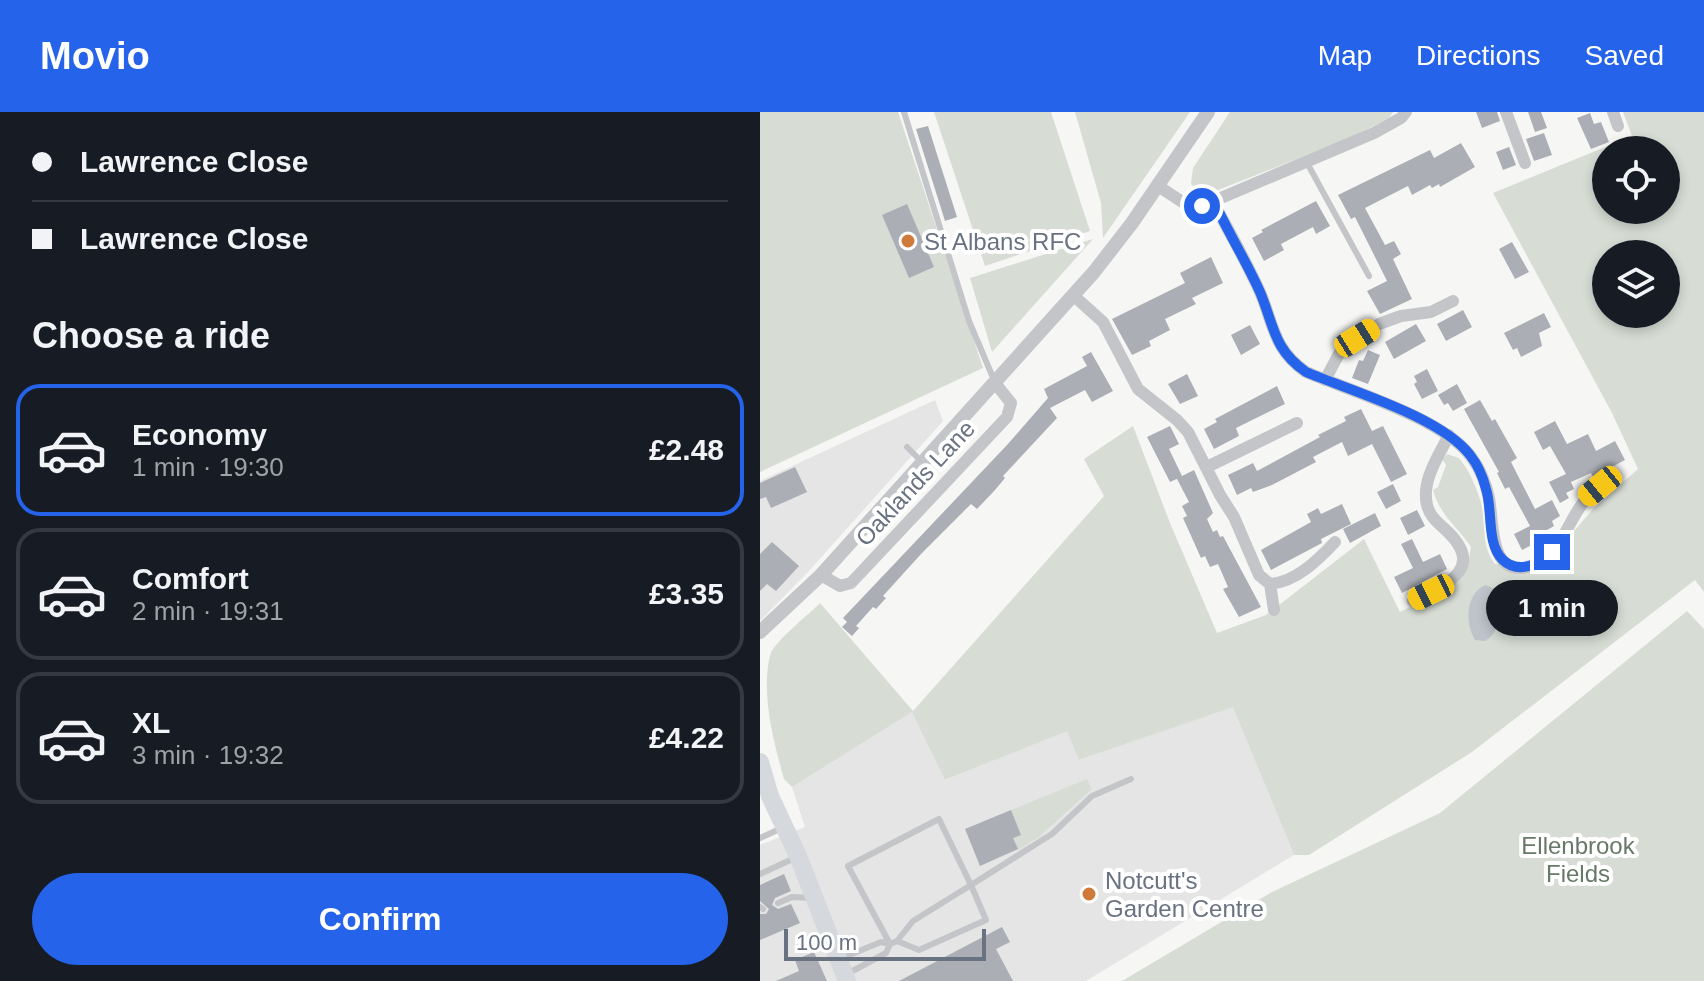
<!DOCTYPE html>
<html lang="en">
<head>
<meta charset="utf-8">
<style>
  body { margin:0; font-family:Arial,sans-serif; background:#20242c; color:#f1f3f6; height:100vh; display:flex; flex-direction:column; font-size:30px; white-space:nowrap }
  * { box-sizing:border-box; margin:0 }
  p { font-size:26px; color:#9ea1a6 }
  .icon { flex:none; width:44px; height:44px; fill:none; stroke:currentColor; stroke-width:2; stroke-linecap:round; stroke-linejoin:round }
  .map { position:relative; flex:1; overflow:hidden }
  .details { display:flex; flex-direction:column; background:#171b24; width:760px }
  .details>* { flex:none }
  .top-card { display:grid; align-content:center; height:176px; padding:0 32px; background:#171b24 }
  .buttons { position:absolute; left:832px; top:24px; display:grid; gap:16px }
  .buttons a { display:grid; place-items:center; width:88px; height:88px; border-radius:50%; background:#171b24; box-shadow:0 4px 12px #0003; font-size:40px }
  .scale { position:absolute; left:24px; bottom:20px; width:202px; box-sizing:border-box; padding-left:8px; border:4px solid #697281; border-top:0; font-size:22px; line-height:28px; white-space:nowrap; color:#697281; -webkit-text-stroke:6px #fff; paint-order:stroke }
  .end { position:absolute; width:36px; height:36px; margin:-18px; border:10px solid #2563eb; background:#fff; box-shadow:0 0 0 4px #fff }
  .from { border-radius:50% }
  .bubble { position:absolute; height:56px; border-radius:28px; background:#171b24; box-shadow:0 4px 12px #0003; font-size:26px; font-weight:700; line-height:56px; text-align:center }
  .car { position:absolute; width:24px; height:48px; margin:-24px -12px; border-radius:10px; box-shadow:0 0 6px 2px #0007; background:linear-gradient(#f5c518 24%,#345 0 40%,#f5c518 0 76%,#345 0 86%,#f5c518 0) }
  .top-card b { display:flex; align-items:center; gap:28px; height:76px; font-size:30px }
  .top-card b+b { border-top:2px solid #363941 }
  .top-card i { width:20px; height:20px; background:#f1f3f6 }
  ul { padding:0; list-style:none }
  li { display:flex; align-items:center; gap:24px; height:132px; margin:0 16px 12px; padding:0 16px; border:4px solid #363941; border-radius:24px }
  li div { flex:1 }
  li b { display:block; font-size:30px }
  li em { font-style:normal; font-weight:700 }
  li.active { border-color:#2563eb }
  li>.icon { width:72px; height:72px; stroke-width:1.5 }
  h2 { padding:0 32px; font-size:36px; line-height:96px }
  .cta { display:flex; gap:16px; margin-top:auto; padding:16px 32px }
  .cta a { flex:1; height:92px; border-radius:48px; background:#2563eb; color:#fff; font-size:32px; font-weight:700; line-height:92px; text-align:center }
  header { display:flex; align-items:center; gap:48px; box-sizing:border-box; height:112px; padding:0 40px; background:#2563eb; color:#fff }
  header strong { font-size:38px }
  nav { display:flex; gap:44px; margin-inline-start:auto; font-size:28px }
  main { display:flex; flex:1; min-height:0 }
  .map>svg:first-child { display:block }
  .built { fill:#e4e5e4 }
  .green { fill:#d7ddd5; fill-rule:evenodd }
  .water { fill:#bfc4ca }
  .building { fill:#abafb5 }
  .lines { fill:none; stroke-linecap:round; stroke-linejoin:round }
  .service { stroke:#c3c5c8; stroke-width:6 }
  .minor { stroke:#c3c5c8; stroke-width:12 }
  .tertiary { stroke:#c3c5c8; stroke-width:14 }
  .primary { stroke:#d5d8dc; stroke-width:18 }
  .route { stroke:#2563eb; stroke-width:10 }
  .poi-dot { fill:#cf7a3b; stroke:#fff; stroke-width:3 }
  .labels { text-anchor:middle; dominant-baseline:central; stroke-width:8; stroke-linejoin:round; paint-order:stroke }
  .poi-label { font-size:24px; fill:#697281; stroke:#fff; text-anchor:start }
  .street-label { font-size:24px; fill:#697281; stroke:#fff }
  .park-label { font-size:24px; fill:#677967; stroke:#fff }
</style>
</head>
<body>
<header>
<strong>Movio</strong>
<nav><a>Map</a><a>Directions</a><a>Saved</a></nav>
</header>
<main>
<section class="details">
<div class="top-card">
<b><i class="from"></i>Lawrence Close</b>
<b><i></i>Lawrence Close</b>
</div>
<h2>Choose a ride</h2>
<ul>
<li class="active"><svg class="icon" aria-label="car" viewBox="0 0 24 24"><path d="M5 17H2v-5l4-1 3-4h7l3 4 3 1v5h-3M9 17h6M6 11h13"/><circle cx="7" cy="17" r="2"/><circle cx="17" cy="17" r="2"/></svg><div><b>Economy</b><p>1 min · 19:30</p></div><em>£2.48</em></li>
<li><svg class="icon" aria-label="car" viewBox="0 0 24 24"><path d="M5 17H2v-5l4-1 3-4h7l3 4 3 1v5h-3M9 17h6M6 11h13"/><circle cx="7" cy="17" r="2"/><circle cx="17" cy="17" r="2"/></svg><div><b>Comfort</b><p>2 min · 19:31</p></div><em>£3.35</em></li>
<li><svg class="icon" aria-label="car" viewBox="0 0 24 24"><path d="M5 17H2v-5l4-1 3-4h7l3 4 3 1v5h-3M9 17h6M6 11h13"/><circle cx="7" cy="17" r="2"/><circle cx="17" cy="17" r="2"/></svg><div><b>XL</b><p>3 min · 19:32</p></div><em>£4.22</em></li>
</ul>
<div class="cta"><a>Confirm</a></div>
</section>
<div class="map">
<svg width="944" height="869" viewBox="0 0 944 869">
  <rect width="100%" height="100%" fill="#f6f6f4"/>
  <!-- built -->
  <path class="built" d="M175 288 183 309 48 460 0 509V369Z
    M473 594 534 743 326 869H0V733L45 715 32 675 153 599 186 668 307 618 320 648Z"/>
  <!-- green -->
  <path class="green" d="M0 0H138L223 256 0 360Z
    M174 0H291L330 119 225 154Z
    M315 0H430L343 126 341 91Z
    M470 0H633L629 6 590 26 438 86 431 71 433 56Z
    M863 0H944V480L935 468 712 640 549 743H534L473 595 319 648 307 619 185 668 152 600 32 675 24 667C13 628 0 578 11 540 23 522 45 506 60 491L153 599 344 384 324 347 373 314 410 411 457 521 506 503 604 427 640 500 697 471C709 460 708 450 711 435 698 415 680 404 673 378L678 375 686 353 682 347 687 342 699 346C709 358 717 376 721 391 726 413 721 434 735 452L787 451 796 445 808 426 833 397 878 357 852 301 733 81 872 24ZM846 38H906V98H846ZM846 142H906V202H846Z
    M333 127 232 240 210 166Z
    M927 499 944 517V869H362L512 780 680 701Z
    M327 667 332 677 279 725 258 738 253 726 251 698Z"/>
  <!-- water -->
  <path class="water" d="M725 473 735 477C742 493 742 520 725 529L715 528C705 511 705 483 725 473Z"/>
  <!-- building -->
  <path class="building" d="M716 0H737L740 9 722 16Z
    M768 0H781L787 16 775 20Z
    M830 1 834 12 841 10 849 30 831 37 817 6Z
    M168 14 197 105 185 109 156 17Z
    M784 21 792 43 774 49 766 27Z
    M701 31 715 55 680 75 679 72 672 76 670 73 652 83 648 74 605 96 625 133 634 129 641 142 633 147 652 187 620 202 607 179 627 169 595 105 591 107 578 83 670 38 674 46Z
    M749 35 756 53 743 58 736 40Z
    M556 89 570 114 556 122 553 115 521 132 524 138 504 149 492 126 503 120 501 118Z
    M147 92 174 155 149 166 122 103Z
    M752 130 769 160 755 167 739 137Z
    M451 145 463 171 432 186 436 192 405 207 410 218 389 229 391 234 372 243 352 207 425 171 420 161Z
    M703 198 712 215 686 229 677 212Z
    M784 201 791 215 779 221 782 234 761 245 757 236 753 238 744 221Z
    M656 212 666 229 634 247 625 230Z
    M490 213 500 232 481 243 471 223Z
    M608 238 620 243 608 272 592 266 599 248 603 249Z
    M331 240 353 279 332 290 325 278 290 296 297 306 243 364 245 366 235 378 217 397 211 392 161 442 123 484 126 486 116 497 113 495 96 514 99 516 92 524 82 515 87 510 83 506 247 333 288 286 284 277 327 254 322 245Z
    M667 257 678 279 662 287 654 272 657 270 654 264Z
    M427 262 438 284 420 292 408 272Z
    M697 272 707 291 693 299 688 291 684 293 678 283Z
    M517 274 525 292 476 316 479 324 454 337 444 317 457 310 455 307Z
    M720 288 732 309 735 307 757 346 751 350 775 397 792 388 800 404 792 409 794 414 776 424 779 429 762 438 754 422 770 414 749 375 745 377 737 361 739 360 704 297Z
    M601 297 612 319 623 314 647 362 631 370 612 332 588 344 582 330 553 345 556 350 535 361 512 373 493 380 491 376 477 383 468 363 493 351 497 359 560 325 558 323 586 309 584 305Z
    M795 309 807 332 828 322 836 339 855 329 865 348 833 365 831 361 811 370 814 377 806 381 809 386 800 391 789 370 806 362 790 334 783 338 774 320Z
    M410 314 419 332 409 337 422 364 434 358 453 401 447 407 453 420 457 418 460 425 463 424 501 495 479 505 463 477 468 475 458 452 450 455 445 444 441 446 423 406 427 404 422 394 429 390 417 367 419 366 410 370 387 325Z
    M35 355 47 380 11 396 6 385 0 387V371Z
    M633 372 641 389 626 397 617 380Z
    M582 392 591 412 561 427 562 431 511 458 501 438 551 410 547 402 558 396 561 402Z
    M657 398 665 414 648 423 640 406Z
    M615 401 621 414 590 431 583 417Z
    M652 427 663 450 680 442 687 457 642 481 634 465 653 456 641 432Z
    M12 430 39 454 16 479 7 472 0 479V442Z
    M251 698 261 723 253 726 258 737 220 754 205 717Z
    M24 762 31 779 15 786 12 793 18 797 31 792 40 811 0 828V802H6L9 797 0 789V773Z
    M242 815 250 830 236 837 253 869H139Z
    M54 840 67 869H16L39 859 35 848Z"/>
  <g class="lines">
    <!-- service -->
    <path class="service" d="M144 0 209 209 234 268
      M546 49 609 164
      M147 335 163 351
      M0 726 22 716
      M0 762 37 745
      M18 791 32 785 52 786
      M0 795 3 797
      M137 829 159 838 226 808 211 773 292 722 332 684 371 667
      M82 846 121 830 130 832
      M87 862 126 841 130 832 137 829 153 809 211 773 179 707 88 754 130 832"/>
    <!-- minor -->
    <path class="minor" d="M746 0 765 51
      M853 0 858 14
      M398 74 424 91 442 94 614 21 641 6 646 0
      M453 90C469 119 486 149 500 180 514 213 513 237 546 260 591 279 685 307 712 346 721 358 726 372 729 386 734 411 728 470 774 453 802 442 808 407 826 387 834 378 845 371 855 365
      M314 184 343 210 378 277 417 308 428 320 460 383 474 405 499 463 510 472 514 498
      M565 268 580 240 619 212 641 204 671 200 693 189
      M447 355 537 311
      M61 463 80 474 91 471 247 305 251 291 235 271
      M510 472C536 470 558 448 575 430
      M653 489C682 474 726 459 689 421 680 412 670 406 667 393 661 369 679 343 689 323"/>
    <!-- tertiary -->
    <path class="tertiary" d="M0 520 61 463 334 160 372 111 448 0"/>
    <!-- primary -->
    <path class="primary" d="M0 650 10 684 38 744 87 869"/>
  </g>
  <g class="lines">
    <!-- route -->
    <path class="route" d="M442 94 453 90 459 100C472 127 488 153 500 180 514 213 513 237 546 260 591 279 681 305 710 343 718 353 723 365 726 377 733 398 726 432 743 448 758 462 780 453 792 440"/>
  </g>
  <!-- markers -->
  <g class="poi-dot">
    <circle cx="148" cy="129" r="8"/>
    <circle cx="329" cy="782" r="8"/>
  </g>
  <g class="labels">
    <!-- poi labels -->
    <g class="poi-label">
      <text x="164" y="129">St Albans RFC</text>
      <text x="345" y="768">Notcutt's<tspan x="345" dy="28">Garden Centre</tspan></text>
    </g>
    <!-- street labels -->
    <g class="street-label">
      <text transform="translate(155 371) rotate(-47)">Oaklands Lane</text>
    </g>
    <!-- park labels -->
    <g class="park-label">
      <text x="818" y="733">Ellenbrook<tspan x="818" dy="28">Fields</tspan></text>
    </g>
  </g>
</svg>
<div class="buttons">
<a><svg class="icon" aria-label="locate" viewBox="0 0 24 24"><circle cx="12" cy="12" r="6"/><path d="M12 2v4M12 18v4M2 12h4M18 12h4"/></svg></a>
<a><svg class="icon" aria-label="layers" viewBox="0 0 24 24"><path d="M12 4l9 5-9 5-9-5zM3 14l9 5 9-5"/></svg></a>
</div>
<div class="scale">100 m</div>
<i class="end from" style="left:442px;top:94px"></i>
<i class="end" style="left:792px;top:440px"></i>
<div class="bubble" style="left:726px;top:468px;width:132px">1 min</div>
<i class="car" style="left:597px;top:226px;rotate:58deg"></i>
<i class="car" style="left:840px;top:374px;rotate:231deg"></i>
<i class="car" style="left:671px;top:480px;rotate:244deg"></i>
</div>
</main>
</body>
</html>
